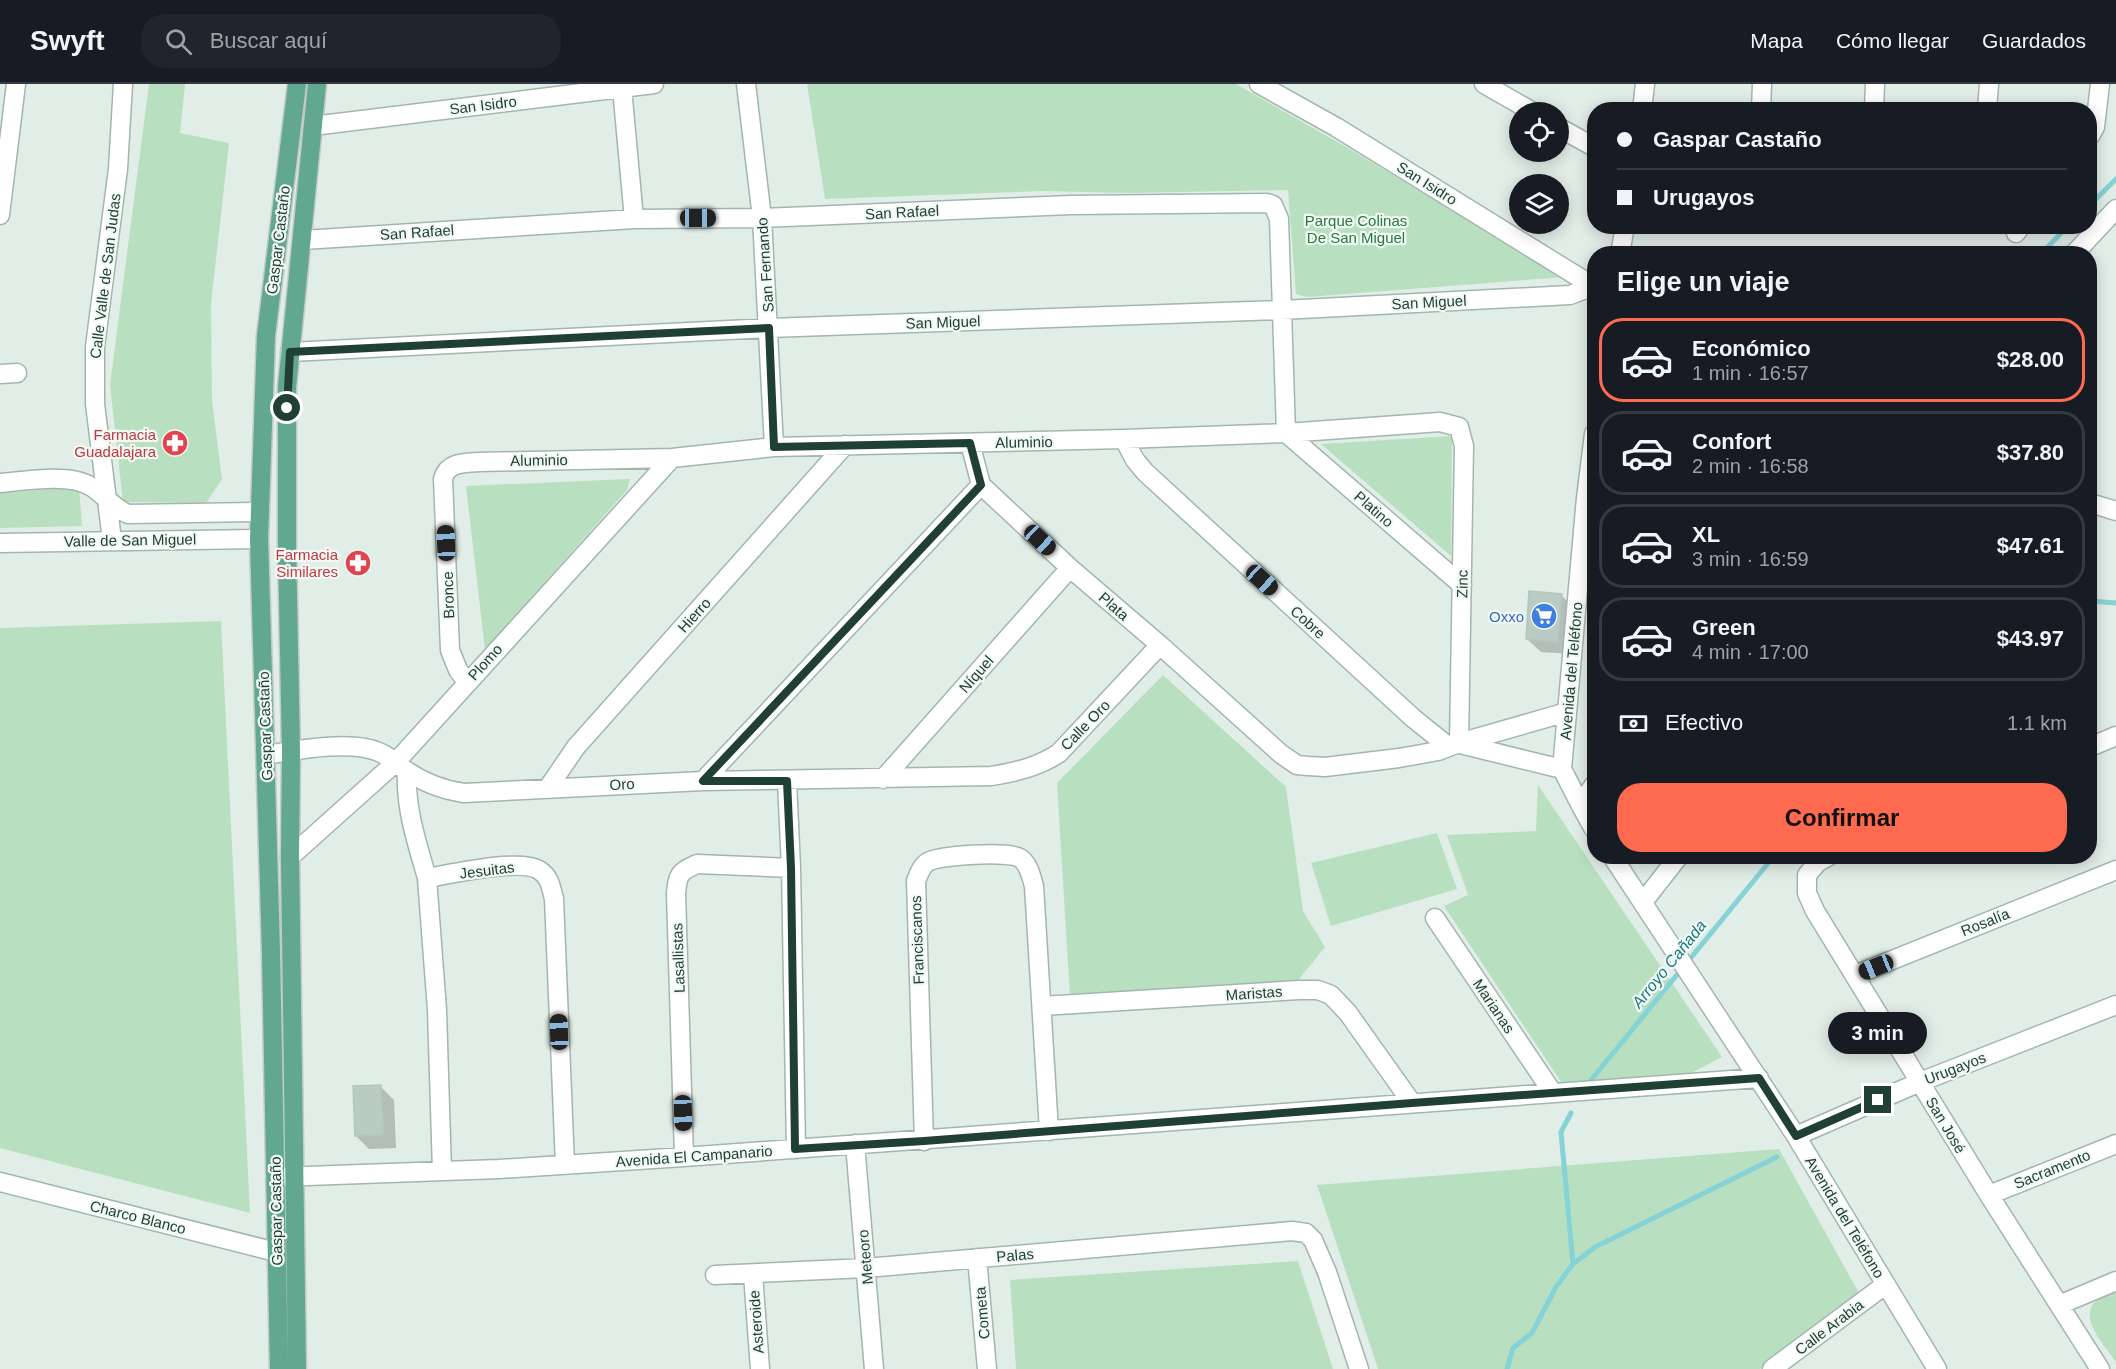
<!DOCTYPE html>
<html lang="es">
<head>
<meta charset="utf-8">
<style>
  body { margin:0; font-family:Arial,sans-serif; background:#20242c; color:#f1f3f6; height:100vh; display:flex; flex-direction:column; font-size:22px; white-space:nowrap }
  * { box-sizing:border-box; margin:0 }
  p { font-size:20px; color:#9ea1a6 }
  .icon { flex:none; width:33px; height:33px; fill:none; stroke:currentColor; stroke-width:2; stroke-linecap:round; stroke-linejoin:round }
  .map { position:relative; flex:1; overflow:hidden }
  .drawer { position:absolute; left:1587px; top:162px; width:510px; height:618px; display:flex; flex-direction:column; background:#171b24; border-radius:24px; box-shadow:0 3px 15px #0003 }
  .drawer>* { flex:none }
  .hud { position:absolute; left:1587px; top:18px; width:510px; height:132px; border-radius:24px; box-shadow:0 3px 15px #0003; display:grid; align-content:center; height:132px; padding:0 30px; background:#171b24 }
  .controls { position:absolute; left:1509px; top:18px; display:grid; gap:12px }
  .controls a { display:grid; place-items:center; width:60px; height:60px; border-radius:50%; background:#171b24; box-shadow:0 3px 15px #0003; font-size:30px }
  .end { position:absolute; width:27px; height:27px; margin:-14px; border:8px solid #204034; background:#fff; box-shadow:0 0 0 3px #fff }
  .from { border-radius:50% }
  .bubble { position:absolute; height:42px; border-radius:21px; background:#171b24; box-shadow:0 3px 15px #0003; font-size:20px; font-weight:700; line-height:42px; text-align:center }
  .car { position:absolute; width:18px; height:36px; margin:-18px -9px; border-radius:8px; box-shadow:0 0 4px 2px #0007; background:linear-gradient(#222 24%,#8ab4d8 0 40%,#222 0 76%,#8ab4d8 0 86%,#222 0) }
  .hud b { display:flex; align-items:center; gap:21px; height:57px; font-size:22px }
  .hud b+b { border-top:2px solid #363941 }
  .hud i { width:15px; height:15px; background:#f1f3f6 }
  ul { padding:0; list-style:none }
  li { display:flex; align-items:center; gap:18px; height:84px; margin:0 12px 9px; padding:0 18px; border:3px solid #363941; border-radius:24px }
  li div { flex:1 }
  li b { display:block; font-size:22px }
  li em { font-style:normal; font-weight:700 }
  li.current { border-color:#fe6a4f }
  li>.icon { width:54px; height:54px; stroke-width:1.5 }
  h2 { padding:0 30px; font-size:27px; line-height:72px }
  .pay { display:flex; align-items:center; gap:15px; height:66px; padding:0 30px; font-size:22px }
  .pay p { margin-inline-start:auto }
  .cta { display:flex; gap:12px; margin-top:auto; padding:12px 30px }
  .cta a { flex:1; height:69px; border-radius:24px; background:#fe6a4f; color:#111; font-size:24px; font-weight:700; line-height:69px; text-align:center }
  header { display:flex; align-items:center; gap:36px; box-sizing:border-box; height:84px; padding:0 30px; background:#171b24; border-bottom:2px solid #363941 }
  header strong { font-size:28px }
  nav { display:flex; gap:33px; margin-inline-start:auto; font-size:21px }
  .search { width:420px; height:54px; background:#20242c; display:flex; align-items:center; gap:15px; box-sizing:border-box; padding:0 21px; border-radius:24px; color:#9ea1a6; font-size:22px }
  .map>svg:first-child { display:block }
  .green { fill:#b8e0c0 }
  .shadow { fill:#0003 }
  .lines { fill:none; stroke-linecap:round; stroke-linejoin:round }
  .stream { stroke:#85d2d7; stroke-width:5 }
  .building { fill:#b9cbc2; stroke:#b3c7bd; stroke-width:1.5 }
  .minor-casing { stroke:#a3b6ae; stroke-width:21 }
  .major-casing { stroke:#c1cac6; stroke-width:21 }
  .minor { stroke:#fff; stroke-width:18 }
  .major { stroke:#62a78f; stroke-width:18 }
  .route { stroke:#204034; stroke-width:8 }
  .labels { text-anchor:middle; dominant-baseline:central; stroke-width:4.5; stroke-linejoin:round; paint-order:stroke }
  .street-label { font-size:15px; fill:#204034; stroke:#f2f9f5 }
  .park-label { font-size:15px; fill:#267a3f; stroke:#f2f9f5 }
  .health-label { font-size:15px; fill:#be3a42; stroke:#f2f9f5; text-anchor:end }
  .shop-label { font-size:15px; fill:#366cbe; stroke:#f2f9f5; text-anchor:end }
  .water-label { font-size:16px; font-style:italic; fill:#157981; stroke:#f2f9f5 }
</style>
</head>
<body>
<header>
<strong>Swyft</strong>
<div class="search"><svg class="icon" aria-label="search" viewBox="0 0 24 24"><circle cx="10" cy="10" r="6"/><path d="M15 15l6 6"/></svg>Buscar aquí</div>
<nav><a>Mapa</a><a>Cómo llegar</a><a>Guardados</a></nav>
</header>
<div class="map">
<svg width="2116" height="1285" viewBox="0 0 2116 1285">
  <rect width="100%" height="100%" fill="#e1ede7"/>
  <!-- green -->
  <path class="green" d="M149 0H185L180 49 229 59 211 220 212 317 222 395 206 419 123 418 110 301Z
    M807 0H1236L1348 64 1564 193 1307 213 1296 210 1288 106 1128 109 1043 107 825 115Z
    M1452 352 1451 472 1321 360Z
    M630 395 627 406 485 566 466 402Z
    M79 403 82 442 0 444V409Z
    M221 537 250 1129 0 1064V544Z
    M1163 591 1286 703 1303 827 1325 863 1295 900 1070 912 1057 699Z
    M1538 701 1722 973 1680 995 1563 1001 1444 822 1468 811 1447 751 1536 747Z
    M1437 749 1457 805 1331 842 1311 779Z
    M1779 1065 1859 1209 1760 1285H1378L1317 1101Z
    M1298 1177 1333 1285H1016L1010 1196Z
    M2116 1205V1278C2097 1251 2068 1223 2116 1205Z"/>
  <!-- shadow -->
  <path class="shadow" d="M1561 511 1574 524 1571 570 1541 568 1527 555Z
    M381 1003 394 1016 396 1064 369 1065 356 1052Z"/>
  <g class="lines">
    <!-- stream -->
    <path class="stream" d="M2090 121 2116 95
      M2041 170 2068 142
      M2090 517 2116 519
      M1587 1001 1774 772
      M1571 1029 1561 1048 1573 1180
      M1507 1285 1513 1264 1532 1249 1556 1203 1573 1180 1595 1163 1777 1073"/>
  </g>
  <!-- building -->
  <path class="building" d="M1529 507 1562 510 1558 558 1526 555Z
    M381 1001 384 1051 355 1052 353 1002Z"/>
  <g class="lines">
    <defs>
      <path id="minor" d="M746 0 762 134 774 363
        M1259 0 1336 43 1593 202
        M1484 0 1533 28
        M622 4 634 135
        M1642 26 1645 0
        M1761 26 1762 0
        M1874 26 1875 0
        M1987 26 1989 0
        M313 42 654 0
        M1558 43 1594 63
        M2090 52 2095 43 2100 0
        M0 131 16 0
        M2016 149 2021 142
        M303 156 634 135 762 134 1071 121 1267 119 1273 121 1279 135 1286 349 1462 501
        M1620 170 1625 142
        M2074 170 2116 125
        M290 268 769 244 1282 226 1570 211 1594 202
        M0 290 17 289
        M1594 350 1586 414 1562 685 1580 720 1594 745
        M1124 355 1135 376 1145 388 1413 634 1449 663
        M970 359 981 401 1070 484 1160 561 1281 670 1297 681 1308 682 1325 683 1399 674 1438 667 1459 659 1567 628
        M0 399C24 397 69 389 90 402 104 410 113 424 128 430L260 428
        M2090 419 2116 427
        M112 456 95 320V263L118 85 123 0
        M0 459 259 455
        M467 598 458 586 450 566 443 395C447 378 465 379 479 378L672 374 774 363 1124 355 1286 349 1440 338 1459 343 1464 362 1459 659
        M1460 660 1562 685
        M2090 663 2116 652
        M266 671C296 666 354 655 381 669 390 673 397 680 404 685 422 698 443 706 464 709L703 697 991 692C1016 688 1038 683 1059 669L1160 561
        M407 687C405 724 417 759 427 794
        M883 695 1070 484
        M703 697 981 401
        M787 697 791 784 796 1065
        M548 704 576 663 845 361
        M1580 720 1594 701
        M1612 772 1796 1052 1937 1285
        M1829 772 1818 778 1807 791V809L1815 827 1989 1111 2100 1285
        M290 773 395 679 672 374
        M1643 818 1679 772
        M1435 834 1553 1009
        M1855 891 2116 786
        M1042 922 1299 906H1318L1331 911 1348 929 1412 1019
        M1796 1052 1920 998 2116 921
        M924 1057 916 797C919 790 921 782 928 778 939 771 1009 767 1020 774 1029 780 1031 792 1034 802L1049 1047
        M855 1060 874 1285
        M684 1073 676 809C678 790 679 788 697 780L791 784
        M442 1087 437 926 427 794C451 790 520 774 539 786 550 793 551 803 554 815L565 1081
        M280 1093 499 1085 684 1073 1759 994
        M0 1098 276 1168
        M1989 1111 2116 1060
        M977 1174 987 1285
        M753 1190 760 1285
        M715 1191 866 1184 1292 1147 1306 1149 1313 1156 1327 1188 1359 1285
        M2059 1221 2116 1197
        M1772 1285 1885 1201"/>
      <path id="major" d="M279 1285 271 869 259 455 266 252 297 0
        M297 1285 290 773 291 667 287 463V303L317 0"/>
    </defs>
    <!-- minor casing -->
    <use href="#minor" class="minor-casing"/>
    <!-- major casing -->
    <use href="#major" class="major-casing"/>
    <!-- minor -->
    <use href="#minor" class="minor"/>
    <!-- major -->
    <use href="#major" class="major"/>
  </g>
  <g class="lines">
    <!-- route -->
    <path class="route" d="M287 324 290 268 769 244 774 363 970 359 981 401 703 697H787L791 784 795 1065 924 1057 1412 1019 1759 994 1796 1052 1878 1016"/>
  </g>
  <!-- icons -->
  <defs>
    <symbol id="pharmacy-disc" viewBox="-11 -11 22 22"><circle r="9.5" fill="#e0444e" stroke="#f2f9f5"/><path d="M-2-6h4v4h4v4h-4v4h-4v-4h-4v-4h4Z" fill="#fff"/></symbol>
    <symbol id="supermarket-disc" viewBox="-11 -11 22 22"><circle r="9.5" fill="#3f7fe0" stroke="#f2f9f5"/><path d="M-6-5.5h2.5l.6 2H6L4.5 2H-2.5L-4.4-4H-6ZM-1.5 3.2a1.3 1.3 0 1 0 .1 0ZM3 3.2a1.3 1.3 0 1 0 .1 0Z" fill="#fff"/></symbol>
  </defs>
  <g fill-rule="evenodd">
    <use href="#pharmacy-disc" x="160" y="344" width="30" height="30"/>
    <use href="#pharmacy-disc" x="343" y="464" width="30" height="30"/>
    <use href="#supermarket-disc" x="1529" y="517" width="30" height="30"/>
  </g>
  <g class="labels">
    <!-- street labels -->
    <g class="street-label">
      <text transform="translate(483 21) rotate(-7)">San Isidro</text>
      <text transform="translate(1427 99) rotate(32)">San Isidro</text>
      <text transform="translate(902 128) rotate(-3)">San Rafael</text>
      <text transform="translate(417 148) rotate(-4)">San Rafael</text>
      <text transform="translate(278 156) rotate(-83)">Gaspar Castaño</text>
      <text transform="translate(765 181) rotate(-94)">San Fernando</text>
      <text transform="translate(105 192) rotate(-83)">Calle Valle de San Judas</text>
      <text transform="translate(1429 218) rotate(-3)">San Miguel</text>
      <text transform="translate(943 238) rotate(-2)">San Miguel</text>
      <text transform="translate(1024 358) rotate(-1)">Aluminio</text>
      <text transform="translate(539 376) rotate(-1)">Aluminio</text>
      <text transform="translate(1374 425) rotate(41)">Platino</text>
      <text transform="translate(130 456) rotate(-1)">Valle de San Miguel</text>
      <text transform="translate(1462 500) rotate(-89)">Zinc</text>
      <text transform="translate(448 511) rotate(-92)">Bronce</text>
      <text transform="translate(1114 522) rotate(41)">Plata</text>
      <text transform="translate(694 531) rotate(-48)">Hierro</text>
      <text transform="translate(1308 538) rotate(42)">Cobre</text>
      <text transform="translate(485 578) rotate(-48)">Plomo</text>
      <text transform="translate(1571 587) rotate(-85)">Avenida del Teléfono</text>
      <text transform="translate(976 590) rotate(-49)">Níquel</text>
      <text transform="translate(1085 641) rotate(-46)">Calle Oro</text>
      <text transform="translate(265 642) rotate(-92)">Gaspar Castaño</text>
      <text transform="translate(622 700) rotate(-3)">Oro</text>
      <text transform="translate(487 786) rotate(-7)">Jesuitas</text>
      <text transform="translate(1985 838) rotate(-22)">Rosalía</text>
      <text transform="translate(917 856) rotate(-92)">Franciscanos</text>
      <text transform="translate(678 874) rotate(-92)">Lasallistas</text>
      <text transform="translate(1254 909) rotate(-4)">Maristas</text>
      <text transform="translate(1494 922) rotate(56)">Marianas</text>
      <text transform="translate(1955 984) rotate(-21)">Urugayos</text>
      <text transform="translate(1946 1041) rotate(59)">San José</text>
      <text transform="translate(694 1072) rotate(-4)">Avenida El Campanario</text>
      <text transform="translate(2052 1085) rotate(-22)">Sacramento</text>
      <text transform="translate(276 1127) rotate(-91)">Gaspar Castaño</text>
      <text transform="translate(138 1133) rotate(14)">Charco Blanco</text>
      <text transform="translate(1845 1133) rotate(59)">Avenida del Teléfono</text>
      <text transform="translate(1015 1171) rotate(-5)">Palas</text>
      <text transform="translate(865 1173) rotate(-95)">Meteoro</text>
      <text transform="translate(982 1229) rotate(-95)">Cometa</text>
      <text transform="translate(756 1238) rotate(-94)">Asteroide</text>
      <text transform="translate(1829 1243) rotate(-37)">Calle Arabia</text>
    </g>
    <!-- park labels -->
    <g class="park-label">
      <text x="1356" y="136">Parque Colinas<tspan x="1356" dy="17">De San Miguel</tspan></text>
    </g>
    <!-- health labels -->
    <g class="health-label">
      <text x="156" y="350">Farmacia<tspan x="156" dy="17">Guadalajara</tspan></text>
      <text x="338" y="470">Farmacia<tspan x="338" dy="17">Similares</tspan></text>
    </g>
    <!-- shop labels -->
    <g class="shop-label">
      <text x="1524" y="532">Oxxo</text>
    </g>
    <!-- water labels -->
    <g class="water-label">
      <text transform="translate(1669 880) rotate(-51)">Arroyo Cañada</text>
    </g>
  </g>
</svg>
<div class="controls">
<a><svg class="icon" aria-label="locate" viewBox="0 0 24 24"><circle cx="12" cy="12" r="6"/><path d="M12 2v4M12 18v4M2 12h4M18 12h4"/></svg></a>
<a><svg class="icon" aria-label="layers" viewBox="0 0 24 24"><path d="M12 4l9 5-9 5-9-5zM3 14l9 5 9-5"/></svg></a>
</div>
<i class="end from" style="left:287px;top:324px"></i>
<i class="end" style="left:1878px;top:1016px"></i>
<div class="bubble" style="left:1828px;top:928px;width:99px">3 min</div>
<i class="car" style="left:698px;top:134px;rotate:90deg"></i>
<i class="car" style="left:1040px;top:456px;rotate:133deg"></i>
<i class="car" style="left:446px;top:459px;rotate:358deg"></i>
<i class="car" style="left:1262px;top:496px;rotate:132deg"></i>
<i class="car" style="left:1876px;top:883px;rotate:248deg"></i>
<i class="car" style="left:559px;top:948px;rotate:358deg"></i>
<i class="car" style="left:683px;top:1029px;rotate:178deg"></i>
<div class="hud">
<b><i class="from"></i>Gaspar Castaño</b>
<b><i></i>Urugayos</b>
</div>
<section class="drawer">
<h2>Elige un viaje</h2>
<ul>
<li class="current"><svg class="icon" aria-label="car" viewBox="0 0 24 24"><path d="M5 17H2v-5l4-1 3-4h7l3 4 3 1v5h-3M9 17h6M6 11h13"/><circle cx="7" cy="17" r="2"/><circle cx="17" cy="17" r="2"/></svg><div><b>Económico</b><p>1 min · 16:57</p></div><em>$28.00</em></li>
<li><svg class="icon" aria-label="car" viewBox="0 0 24 24"><path d="M5 17H2v-5l4-1 3-4h7l3 4 3 1v5h-3M9 17h6M6 11h13"/><circle cx="7" cy="17" r="2"/><circle cx="17" cy="17" r="2"/></svg><div><b>Confort</b><p>2 min · 16:58</p></div><em>$37.80</em></li>
<li><svg class="icon" aria-label="car" viewBox="0 0 24 24"><path d="M5 17H2v-5l4-1 3-4h7l3 4 3 1v5h-3M9 17h6M6 11h13"/><circle cx="7" cy="17" r="2"/><circle cx="17" cy="17" r="2"/></svg><div><b>XL</b><p>3 min · 16:59</p></div><em>$47.61</em></li>
<li><svg class="icon" aria-label="car" viewBox="0 0 24 24"><path d="M5 17H2v-5l4-1 3-4h7l3 4 3 1v5h-3M9 17h6M6 11h13"/><circle cx="7" cy="17" r="2"/><circle cx="17" cy="17" r="2"/></svg><div><b>Green</b><p>4 min · 17:00</p></div><em>$43.97</em></li>
</ul>
<div class="pay"><svg class="icon" aria-label="cash" viewBox="0 0 24 24"><path d="M3 7h18v10H3z"/><circle cx="12" cy="12" r="2"/></svg>Efectivo<p>1.1 km</p></div>
<div class="cta"><a>Confirmar</a></div>
</section>
</div>
</body>
</html>
